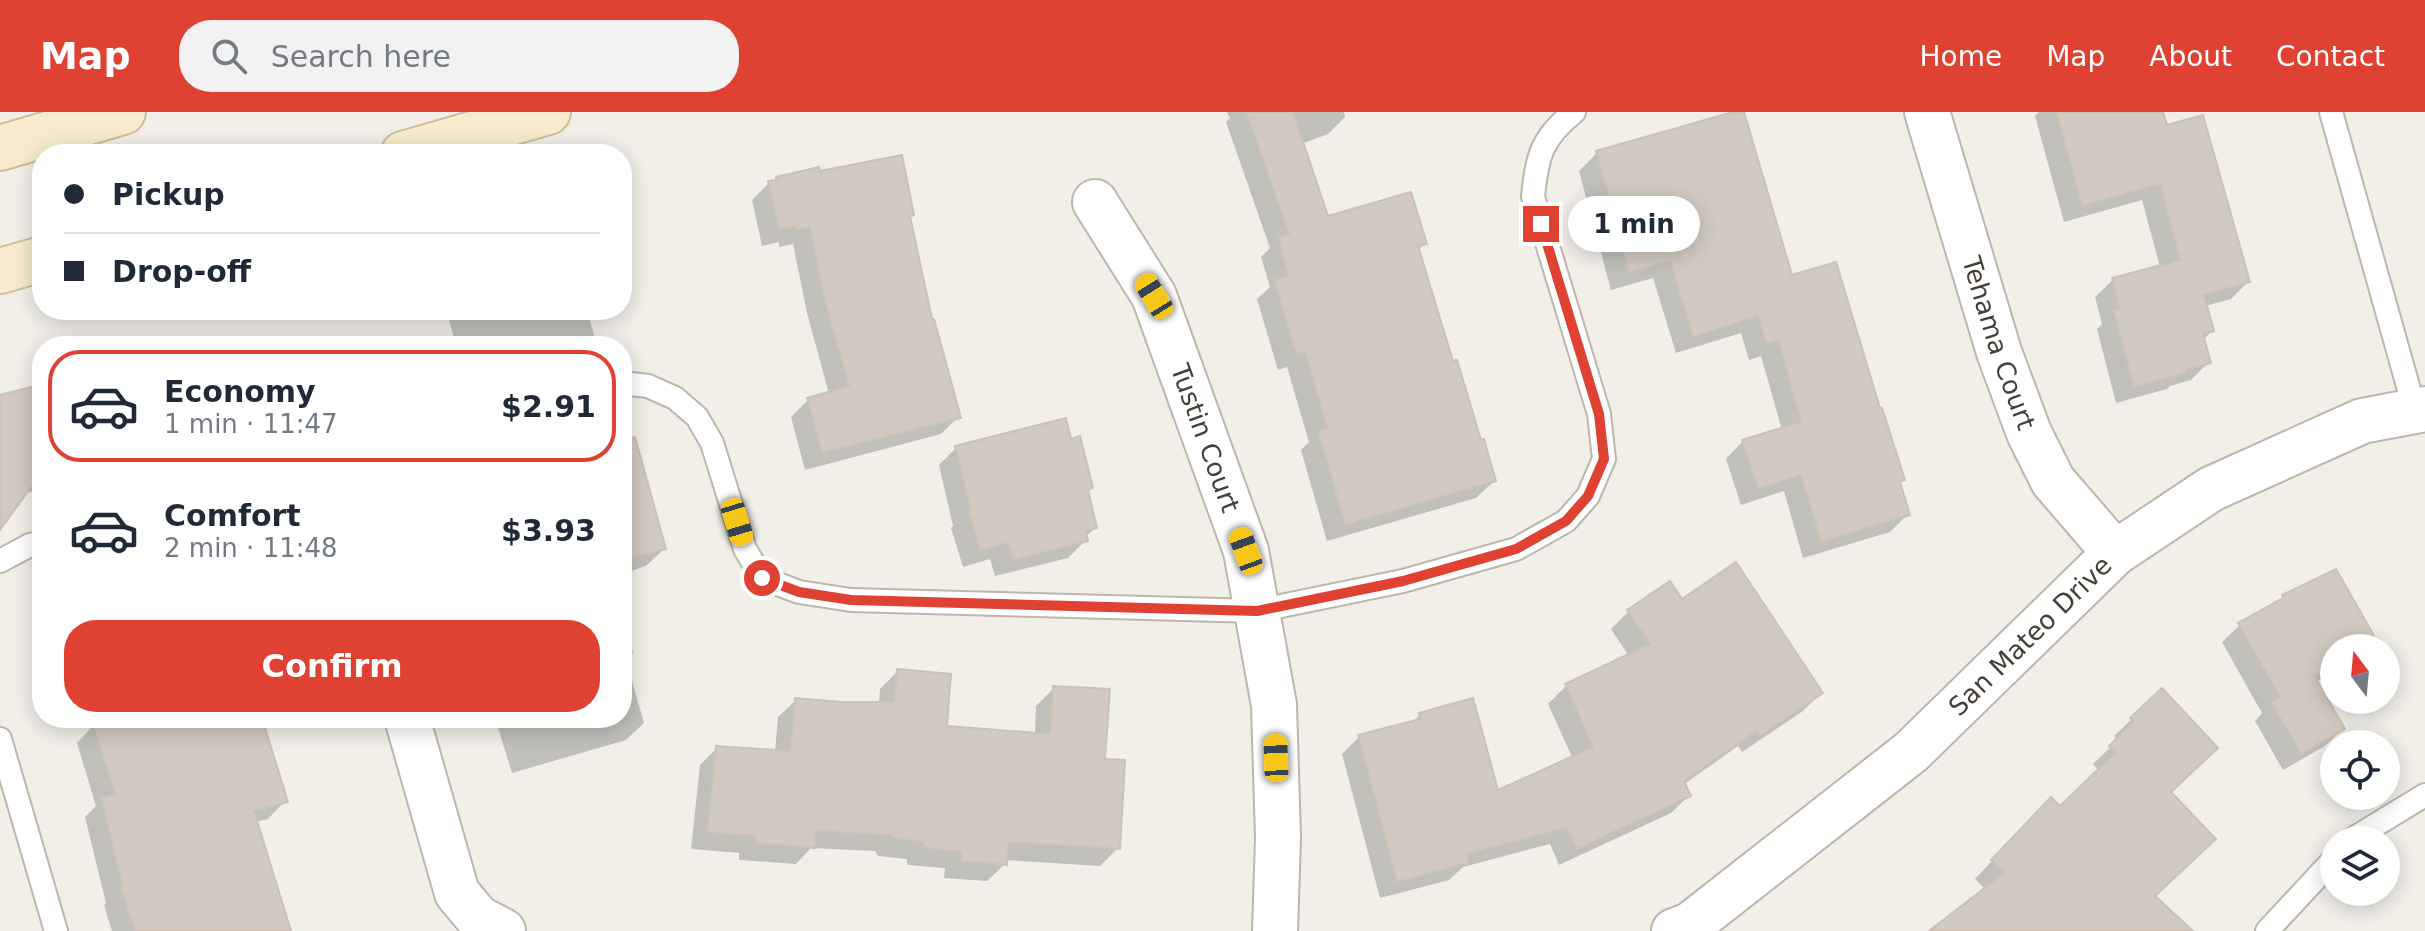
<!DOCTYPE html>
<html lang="en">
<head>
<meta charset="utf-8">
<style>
  body { margin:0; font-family:"DejaVu Sans",sans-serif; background:#f2f2f3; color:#1f2937; height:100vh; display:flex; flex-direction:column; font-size:30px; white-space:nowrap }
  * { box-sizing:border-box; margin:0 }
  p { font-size:26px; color:#747a83 }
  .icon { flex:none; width:44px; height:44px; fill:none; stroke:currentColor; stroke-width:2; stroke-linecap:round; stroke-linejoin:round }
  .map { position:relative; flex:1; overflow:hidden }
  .panel { position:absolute; left:32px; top:224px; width:600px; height:392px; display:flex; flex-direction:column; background:#fff; border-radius:32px; box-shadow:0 4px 20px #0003 }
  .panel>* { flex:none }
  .hud { position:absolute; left:32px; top:32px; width:600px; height:176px; border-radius:32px; box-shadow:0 4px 20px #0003; display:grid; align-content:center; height:176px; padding:0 32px; background:#fff }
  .needle { width:52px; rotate:344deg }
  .fabs { position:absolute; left:2320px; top:522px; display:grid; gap:16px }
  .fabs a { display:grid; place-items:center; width:80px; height:80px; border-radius:50%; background:#fff; box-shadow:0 4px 20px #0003; font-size:40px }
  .end { position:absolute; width:36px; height:36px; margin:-18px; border:10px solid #df4233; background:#fff; box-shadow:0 0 0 4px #fff }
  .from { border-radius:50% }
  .bubble { position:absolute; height:56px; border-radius:28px; background:#fff; box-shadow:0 4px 20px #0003; font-size:26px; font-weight:700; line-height:56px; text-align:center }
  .car { position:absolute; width:24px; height:48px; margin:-24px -12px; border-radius:10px; box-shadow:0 0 6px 2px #0007; background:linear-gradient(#f5c518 24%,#345 0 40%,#f5c518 0 76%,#345 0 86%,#f5c518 0) }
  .hud b { display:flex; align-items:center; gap:28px; height:76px; font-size:30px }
  .hud b+b { border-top:2px solid #e0e1e3 }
  .hud i { width:20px; height:20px; background:#1f2937 }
  ul { padding:14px 0 0; list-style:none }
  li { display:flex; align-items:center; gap:24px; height:112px; margin:0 16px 12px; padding:0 16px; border:4px solid transparent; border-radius:32px }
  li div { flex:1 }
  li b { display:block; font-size:30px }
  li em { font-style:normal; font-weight:700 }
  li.active { border-color:#df4233 }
  li>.icon { width:72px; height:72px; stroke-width:1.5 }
  .primary-button { display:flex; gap:16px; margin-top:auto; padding:16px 32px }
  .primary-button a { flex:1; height:92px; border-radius:32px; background:#df4233; color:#fff; font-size:32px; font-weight:700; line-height:92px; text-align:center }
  header { display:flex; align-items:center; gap:48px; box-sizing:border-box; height:112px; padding:0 40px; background:#df4233; color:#fff }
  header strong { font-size:38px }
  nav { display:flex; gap:44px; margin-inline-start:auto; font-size:28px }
  .search { width:560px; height:72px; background:#f2f2f3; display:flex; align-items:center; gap:20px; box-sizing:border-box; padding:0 28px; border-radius:32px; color:#747a83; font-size:30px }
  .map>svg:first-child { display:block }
  .shadow { fill:#0003 }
  .building { fill:#d2cac0; stroke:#ccc1b4; stroke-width:2 }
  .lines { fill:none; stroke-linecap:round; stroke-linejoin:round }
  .lane-casing { stroke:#bdb6ac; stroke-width:26 }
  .street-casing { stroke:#bdb6ac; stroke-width:48 }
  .secondary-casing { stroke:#ccbd9e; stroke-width:48 }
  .lane { stroke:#fff; stroke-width:22 }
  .street { stroke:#fff; stroke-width:44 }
  .secondary { stroke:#f8ebcd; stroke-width:44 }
  .route { stroke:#df4233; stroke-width:10 }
  .labels { text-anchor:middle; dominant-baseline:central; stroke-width:6; stroke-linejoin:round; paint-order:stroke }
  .street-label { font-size:26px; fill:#453f38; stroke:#fff }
</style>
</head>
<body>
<header>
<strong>Map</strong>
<div class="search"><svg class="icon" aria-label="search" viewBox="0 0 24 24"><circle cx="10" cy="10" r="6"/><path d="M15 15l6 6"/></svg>Search here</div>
<nav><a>Home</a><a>Map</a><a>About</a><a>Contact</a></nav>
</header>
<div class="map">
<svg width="2425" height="819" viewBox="0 0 2425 819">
  <rect width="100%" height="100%" fill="#f2efe9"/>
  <!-- shadow -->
  <path class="shadow" d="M1227 0H1344L1345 5 1328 22 1301 32 1326 106 1425 131 1417 139 1452 252 1494 369 1476 386 1327 429 1301 338 1309 330 1287 255 1278 258 1257 187 1270 175 1261 145 1270 136 1226 10 1230 6Z
    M1742 0 1791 166 1878 299 1903 368 1898 372 1908 402 1890 420 1803 446 1784 379 1741 393 1726 347 1743 329 1782 318 1761 244 1749 248 1741 221 1676 241 1653 166 1611 178 1579 59 1597 41Z
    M2039 0H2161L2166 16 2248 170 2231 187 2205 194 2212 219 2203 228 2209 250 2191 268 2170 274 2167 277 2116 291 2097 217 2102 212 2095 185 2113 168 2160 155 2142 88 2064 110 2035 4Z
    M819 61 908 105 930 210 958 305 941 322 805 358 791 305 808 288 829 282 807 201 793 132 779 135V130L762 134 752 88 769 71 777 67Z
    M446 198H587L597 234H461L459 228 455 229Z
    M42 274V377L24 382 0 412V286Z
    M1070 329 1091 375 1086 380 1095 416 1085 425 1086 428 1068 446 995 464 990 447 963 455 951 416 953 414 939 353 956 336Z
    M622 393 664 437 646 454 622 462Z
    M1669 472 1681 490 1821 581 1803 599 1742 640 1738 634 1683 673 1688 684 1671 701 1559 753 1550 732 1463 755 1449 768 1380 786 1342 642 1359 625 1411 611 1420 603 1497 681 1573 647 1548 592 1566 574 1629 544 1611 517 1628 500Z
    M42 485V517L35 492Z
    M2283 485 2369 536H2334V560L2316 570 2343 617 2325 634 2283 658 2255 609 2262 601 2222 530 2240 513 2276 492Z
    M622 500 633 540 626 548 644 611 626 628 512 661 495 606H622Z
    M898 559 945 616 1035 623 1036 594 1054 576 1103 649 1118 736 1100 754 1005 748V752L987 769 944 766 945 756 907 753V747L878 744 875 739 811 736 796 752 739 748V741L691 737 700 653 717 636 775 640 778 605 796 588 879 592 880 577Z
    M2162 579 2169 680 2153 784V819H1933L1986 778 1975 767 2033 705 2060 697 2099 659 2093 652 2118 628 2114 624Z
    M109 606H259L285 689 268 707 255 710 289 819H112L104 793 106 791 85 705 96 694 77 631 94 613Z"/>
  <!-- building -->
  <path class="building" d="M1246 0H1293L1328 104 1411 80 1427 132 1418 134 1453 249 1457 248 1481 328 1484 327 1496 369 1345 413 1318 319 1327 316 1305 239 1296 242 1274 168 1288 163 1278 125 1289 122Z
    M1733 0H1744L1792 163 1836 150 1880 296H1882L1905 368 1900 370 1910 403 1821 430 1801 363 1758 377 1742 328 1801 310 1778 228 1766 232 1758 204 1693 225 1670 149 1629 161 1596 39Z
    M2056 0H2163L2167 13 2203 3 2250 170 2204 183 2214 219 2203 222 2211 251 2186 258V261L2134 275 2113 198 2119 196 2112 166 2180 148 2160 72 2082 94Z
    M902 43 914 103 910 104 932 207H934L961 306 822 341 807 286 849 274 823 183 810 115 796 118V114L779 118 768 69 776 68V65L819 55 820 59Z
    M42 272V360L0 418V283Z
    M1066 306 1071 327 1080 324 1093 376 1088 378 1097 416 1086 419 1088 429 1013 448 1008 431 980 439 968 397 970 396 955 334Z
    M635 325 666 437 622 448V327Z
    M1736 450 1823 581 1760 624 1757 619 1684 669 1691 684 1577 737 1567 716 1467 742 1469 751 1397 770 1358 623 1420 607 1419 601 1473 586 1498 678 1593 635 1565 572 1650 532 1627 498 1670 469 1682 487Z
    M2336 457 2381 536H2334V554L2315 565 2345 617 2301 642 2271 590 2280 585 2238 511 2283 486 2282 483Z
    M897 557 951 562 947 614 1050 622 1053 574 1110 577 1105 647 1125 648 1120 737 1009 730 1007 753 961 749V740L923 736 924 730 896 727 892 723 816 719 815 736 755 731 756 724 707 720 716 634 790 639 795 586 841 590H894Z
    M2162 576 2218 636 2171 680 2216 727 2155 784 2193 819H1929L2004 761 1991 748 2051 685 2060 694 2115 641 2109 634 2134 609 2130 606Z
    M91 606H262L288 690 254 699 291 819H135L120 774 122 773 101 686 115 682Z"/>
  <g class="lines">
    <defs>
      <path id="lane" d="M2331 0 2415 299
        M622 271 648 274 675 286 697 305 712 331 745 437 762 466 799 480 851 488 1257 499 1403 469 1516 437 1566 409 1588 384 1604 347 1599 302 1533 85C1537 45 1541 26 1574 0
        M0 449 30 433 42 430
        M0 627 56 819
        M2351 728 2425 683
        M2267 819 2334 747"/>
      <g id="street">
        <path id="s1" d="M1927 0 1999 240 2029 321 2053 369 2115 441"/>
        <path id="s2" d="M1095 90 1154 184 1246 439 1274 593 1278 726 1275 819"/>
        <path d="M407 606 457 781 478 806 503 819"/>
        <path id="s3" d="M1674 819 1690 813 1911 640 2115 441 2211 377 2362 309 2425 297"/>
      </g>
      <path id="secondary" d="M0 36 123 0
        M403 42 548 0
        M0 159 42 147"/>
    </defs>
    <!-- lane casing -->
    <use href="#lane" class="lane-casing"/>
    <!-- street casing -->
    <use href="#street" class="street-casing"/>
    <!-- secondary casing -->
    <use href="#secondary" class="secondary-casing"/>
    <!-- lane -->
    <use href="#lane" class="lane"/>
    <!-- street -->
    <use href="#street" class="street"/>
    <!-- secondary -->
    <use href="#secondary" class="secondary"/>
  </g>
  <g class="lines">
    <!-- route -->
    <path class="route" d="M762 466 799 480 851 488 1257 499 1403 469 1516 437 1566 409 1588 384 1604 347 1599 302 1541 112"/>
  </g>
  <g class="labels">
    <!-- street labels -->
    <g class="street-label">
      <text stroke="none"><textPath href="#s1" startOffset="242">Tehama Court</textPath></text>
      <text stroke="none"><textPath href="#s2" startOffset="262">Tustin Court</textPath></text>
      <text stroke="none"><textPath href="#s3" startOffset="464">San Mateo Drive</textPath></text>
    </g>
  </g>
</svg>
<div class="fabs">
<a><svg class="needle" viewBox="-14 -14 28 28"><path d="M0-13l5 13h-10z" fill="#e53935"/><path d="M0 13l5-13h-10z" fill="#747a83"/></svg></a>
<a><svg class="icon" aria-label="locate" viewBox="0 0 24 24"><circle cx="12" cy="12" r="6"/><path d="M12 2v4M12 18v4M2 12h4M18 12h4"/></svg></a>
<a><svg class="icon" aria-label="layers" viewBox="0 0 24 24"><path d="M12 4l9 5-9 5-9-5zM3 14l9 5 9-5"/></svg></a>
</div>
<i class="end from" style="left:762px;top:466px"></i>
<i class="end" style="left:1541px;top:112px"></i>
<div class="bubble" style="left:1568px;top:84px;width:132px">1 min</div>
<i class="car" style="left:1154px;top:184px;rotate:328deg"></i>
<i class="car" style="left:737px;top:410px;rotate:163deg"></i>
<i class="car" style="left:1246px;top:439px;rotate:340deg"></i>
<i class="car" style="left:1276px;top:646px;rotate:358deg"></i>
<div class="hud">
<b><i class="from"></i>Pickup</b>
<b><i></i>Drop-off</b>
</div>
<section class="panel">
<ul>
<li class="active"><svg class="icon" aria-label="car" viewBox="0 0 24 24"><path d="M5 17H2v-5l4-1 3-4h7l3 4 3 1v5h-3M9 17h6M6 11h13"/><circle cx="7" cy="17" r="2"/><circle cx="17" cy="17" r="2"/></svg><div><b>Economy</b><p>1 min · 11:47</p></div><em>$2.91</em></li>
<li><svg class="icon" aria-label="car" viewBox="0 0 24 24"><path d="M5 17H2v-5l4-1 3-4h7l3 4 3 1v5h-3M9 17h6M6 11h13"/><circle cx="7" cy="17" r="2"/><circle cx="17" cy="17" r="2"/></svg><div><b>Comfort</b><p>2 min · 11:48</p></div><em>$3.93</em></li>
</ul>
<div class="primary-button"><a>Confirm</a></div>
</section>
</div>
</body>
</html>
